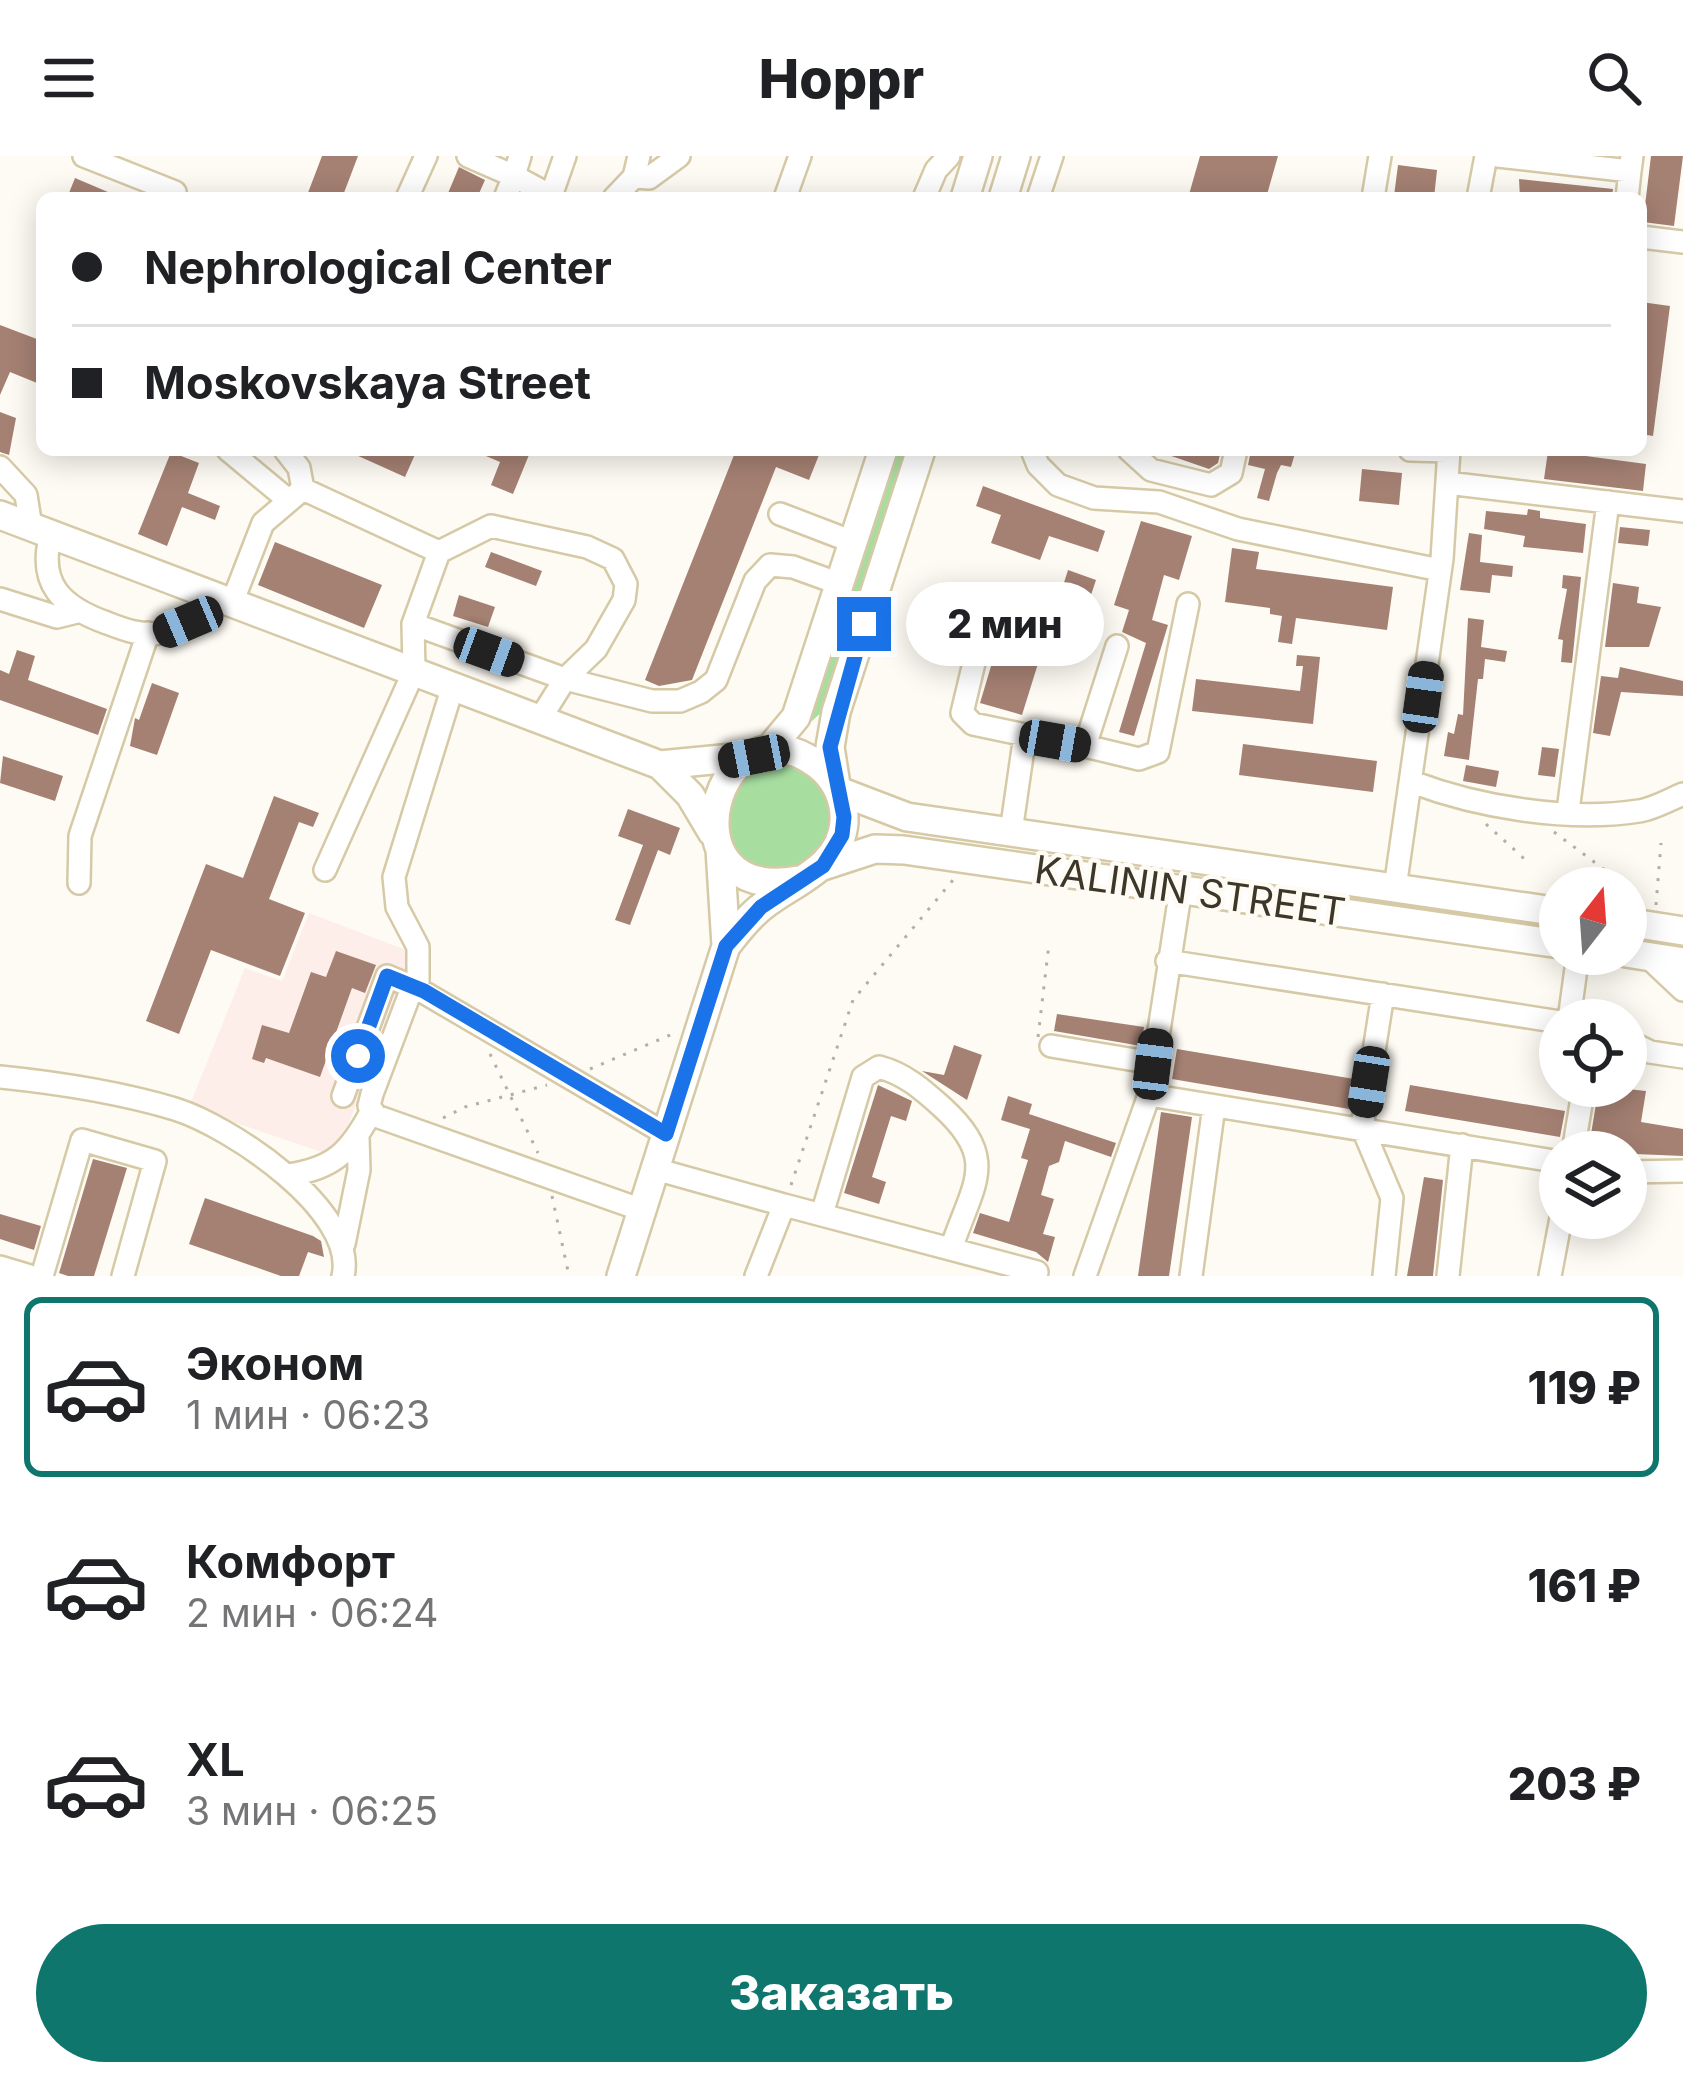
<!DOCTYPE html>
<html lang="ru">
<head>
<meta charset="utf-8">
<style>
  body { margin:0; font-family:Inter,sans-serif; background:#f6f6f6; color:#202124; height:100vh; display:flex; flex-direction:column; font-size:45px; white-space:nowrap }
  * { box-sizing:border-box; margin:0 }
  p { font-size:39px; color:#757577 }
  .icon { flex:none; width:66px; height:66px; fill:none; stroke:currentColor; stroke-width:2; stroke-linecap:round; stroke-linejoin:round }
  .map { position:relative; height:1120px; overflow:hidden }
  .drawer { display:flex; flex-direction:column; background:#fff; flex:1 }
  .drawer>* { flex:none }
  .banner { position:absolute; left:36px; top:36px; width:1611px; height:264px; border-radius:18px; box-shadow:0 6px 30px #0003; display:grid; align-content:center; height:264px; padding:0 36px; background:#fff }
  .needle { width:78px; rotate:17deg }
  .buttons { position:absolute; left:1539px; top:711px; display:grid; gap:24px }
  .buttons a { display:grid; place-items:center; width:108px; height:108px; border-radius:50%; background:#fff; box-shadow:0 6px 30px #0003; font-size:60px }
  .end { position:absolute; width:54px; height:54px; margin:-27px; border:15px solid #1a73e8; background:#fff; box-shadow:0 0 0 6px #fff }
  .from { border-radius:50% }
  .bubble { position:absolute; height:84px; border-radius:42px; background:#fff; box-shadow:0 6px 30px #0003; font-size:39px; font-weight:800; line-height:84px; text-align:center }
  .car { position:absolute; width:36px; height:72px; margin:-36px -18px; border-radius:15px; box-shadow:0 0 9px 3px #0007; background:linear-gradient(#222 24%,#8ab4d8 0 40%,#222 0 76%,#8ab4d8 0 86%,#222 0) }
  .banner b { display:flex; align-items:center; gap:42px; height:114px; font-size:45px }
  .banner b+b { border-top:3px solid #e0e0e0 }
  .banner i { width:30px; height:30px; background:#202124 }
  ul { padding:21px 0 0; list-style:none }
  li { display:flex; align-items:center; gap:36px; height:180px; margin:0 24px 18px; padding:0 12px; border:6px solid transparent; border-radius:18px }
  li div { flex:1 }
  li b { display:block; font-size:45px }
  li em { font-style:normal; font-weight:800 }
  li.on { border-color:#0f766e }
  li>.icon { width:108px; height:108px; stroke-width:1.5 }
  .cta { display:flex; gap:24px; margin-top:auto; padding:24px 36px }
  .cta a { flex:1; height:138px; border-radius:72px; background:#0f766e; color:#fff; font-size:48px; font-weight:800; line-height:138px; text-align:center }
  header { display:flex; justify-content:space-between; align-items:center; height:156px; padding:0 36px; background:#fff; font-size:54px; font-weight:800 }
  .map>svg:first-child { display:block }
  .medical { fill:#fdeee9 }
  .green { fill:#a7dea0 }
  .building { fill:#a58173 }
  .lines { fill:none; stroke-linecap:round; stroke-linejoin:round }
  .minor-casing { stroke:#d5c9a6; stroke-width:26 }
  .major-casing { stroke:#d5c9a6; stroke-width:32 }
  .path { stroke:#b3afa6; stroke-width:3; stroke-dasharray:3 9; stroke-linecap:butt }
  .minor { stroke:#fff; stroke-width:21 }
  .major { stroke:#fff; stroke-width:27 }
  .route { stroke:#1a73e8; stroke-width:15 }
  .labels { text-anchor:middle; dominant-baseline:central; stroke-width:9; stroke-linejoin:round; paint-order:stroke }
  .street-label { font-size:39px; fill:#3c3729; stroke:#fefbf4 }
</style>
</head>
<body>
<header><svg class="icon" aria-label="menu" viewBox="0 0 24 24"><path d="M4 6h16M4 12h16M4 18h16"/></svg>Hoppr<svg class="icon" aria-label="search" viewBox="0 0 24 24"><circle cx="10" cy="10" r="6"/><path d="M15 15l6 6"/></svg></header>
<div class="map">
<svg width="1683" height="1120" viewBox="0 0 1683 1120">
  <rect width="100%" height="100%" fill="#fefbf4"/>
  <!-- medical -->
  <path class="medical" d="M309 757 414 797 336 1001 189 951 245 812 282 825Z"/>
  <!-- green -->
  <path class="green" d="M896 294H907L823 555 805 571Z
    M724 660a53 53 0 1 1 106 0a53 53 0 1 1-106 0Z
    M1210 711 1560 762V773L1207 721Z"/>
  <!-- building -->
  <path class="building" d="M322 0H358L342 42H306Z
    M1200 0H1278L1266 42H1188Z
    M1651 0H1683L1674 70 1643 66Z
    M1398 9 1437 14 1434 42 1394 40Z
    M459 11 485 24 477 42H446Z
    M75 22 122 42H67Z
    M1519 23 1613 33 1612 42H1520Z
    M1641 146 1670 150 1653 280 1641 278Z
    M0 169 42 185V229L10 216 0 239Z
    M0 256 16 262 9 299 0 296Z
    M345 294H417L405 321Z
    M472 294H531L513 338 491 329 500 306Z
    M736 294H821L809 324 776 311 692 524 659 530 645 524Z
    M1154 294H1221L1218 307 1209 313Z
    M1251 294H1296L1291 311 1281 309 1277 317 1269 345 1257 342 1265 313 1248 309Z
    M1548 295 1646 308 1643 335 1544 323Z
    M171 296 199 307 188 337 220 350 215 364 182 351 167 390 138 378Z
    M1362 313 1402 317 1399 349 1359 345Z
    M983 330 1105 375 1098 396 1049 380 1040 404 991 387 1001 359 976 350Z
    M1528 353 1540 355V362L1586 368 1583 397 1523 391 1525 380 1484 373 1486 355 1527 359Z
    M1141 365 1192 380 1179 424 1164 419 1152 464 1168 469 1134 580 1119 576 1146 487 1122 476 1129 454 1114 449Z
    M1620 371 1650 374 1648 390 1618 387Z
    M1469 377 1482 379 1480 406 1513 410 1512 421 1492 419 1490 437 1460 434Z
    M275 386 382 429 364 472 258 429Z
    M1232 392 1259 396 1256 413 1393 431 1387 474 1296 462 1292 488 1278 486 1282 460 1270 458V452L1225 446Z
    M491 396 542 415 536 430 485 411Z
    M1068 414 1096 424 1090 442 1062 433Z
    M1563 419 1581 421 1572 507 1561 506 1563 484 1558 483 1567 433 1562 432Z
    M1613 427 1639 431 1637 447 1661 451 1649 491H1605Z
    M459 439 495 451 488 471 453 460Z
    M1012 440 1055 453 1022 559 980 547Z
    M1468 462 1484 464 1481 491 1507 495 1505 506 1485 503 1483 523H1478L1469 604 1444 600 1448 576 1454 578 1458 558 1463 559Z
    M17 494 35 500 28 524 107 553 98 579 0 544V514L9 518Z
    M1297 499 1320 501 1313 568 1192 555 1196 523 1300 535 1303 510H1296Z
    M1620 511 1683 525V540L1621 536 1610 580 1593 577 1601 520 1618 522Z
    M152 527 179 537 157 599 130 590 135 562 139 564Z
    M1243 588 1377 605 1373 636 1239 619Z
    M1542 591 1559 593 1555 621 1538 619Z
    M3 600 63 620 55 645 0 627Z
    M1466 609 1499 615 1496 631 1463 625Z
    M274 640 319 657 313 671 299 666 269 743 305 757 280 820 211 794 179 878 146 865 206 708 243 722Z
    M628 653 680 672 670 699 658 694 630 769 615 764 643 689 618 680Z
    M336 795 376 809 365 837 352 832 320 921 266 902 264 907 252 903 262 869 289 877 311 816 326 821Z
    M1057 858 1144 871 1141 890 1054 875Z
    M954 889 982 899 967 944 922 915 944 919Z
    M1177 893 1354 923 1349 953 1172 923Z
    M878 929 912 945 906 965 891 960 872 1021 886 1026 879 1048 844 1037Z
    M1410 929 1565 955 1560 981 1405 955Z
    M1599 930 1646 935 1641 966 1683 973V1000L1588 996Z
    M1008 940 1032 948 1029 958 1116 987 1111 1001 1065 985 1059 1006 1049 1010 1041 1039 1054 1043 1043 1078 1055 1081 1048 1106 1036 1096 973 1077 980 1057 1009 1066 1028 1004 1021 1002 1030 973 1001 964Z
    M1161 956 1192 961 1169 1120H1138Z
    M93 1003 127 1012 94 1120H68L59 1117Z
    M1424 1021 1443 1024 1433 1120H1407Z
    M205 1042 313 1080 321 1085 324 1101 308 1096 299 1120H281L189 1088Z
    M0 1058 41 1070 34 1094 0 1083Z"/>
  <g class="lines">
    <defs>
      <path id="minor" d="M84 0 175 36
        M468 0 514 20 520 0
        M1498 0 1630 15 1632 0
        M634 21 649 22 679 0
        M407 42 426 0
        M505 42 514 20 551 40 565 0
        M614 42 634 21 639 0
        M785 42 800 0
        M924 42 936 14 949 0
        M1038 42 1052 0
        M1373 42 1380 0
        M1478 42 1486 0
        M1627 42 1630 15
        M1641 81 1683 86
        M228 294 287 343
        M285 294 299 312 303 333
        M1032 294 1038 309 1058 329 1094 342 1159 346 1238 373 1440 414
        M1129 294 1151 314 1211 329 1231 317 1236 294
        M1410 294 1448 295
        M0 311 26 339 31 371
        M1447 327 1683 355
        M780 358 853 386
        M51 378C37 428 62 451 107 467 125 474 141 480 161 477 184 473 199 455 214 440
        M990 440 962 557 973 568 1025 579
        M0 443 57 461 77 456
        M232 447 263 367 303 333 439 396
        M413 468 565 523 540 563
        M1085 590 1139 603 1158 596 1188 448
        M1412 626C1478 651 1567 666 1639 655 1653 653 1669 644 1683 638
        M1568 655 1608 346
        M1011 676 1025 579 1085 590 1117 490
        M325 714 414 515 413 468 439 396 491 370 587 391 613 403 626 428 624 444 596 493 565 523 652 545H680L701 536 716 524 755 425 770 409 793 411 840 428
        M79 727 80 680 148 477
        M1395 732 1442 403 1449 294
        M1648 801 1683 834
        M1167 805 1560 866
        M1383 838 1362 971 1392 1042 1384 1120
        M1569 864 1578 798
        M1626 884 1650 896 1683 901
        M1051 890 1153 907
        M0 921C59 927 118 936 175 953 230 970 358 1055 343 1120
        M1149 939 1560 1006
        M343 940 387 820 418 833V791L397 751 394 721 453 530
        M1573 996 1584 930
        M655 1013 784 1049 756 1120
        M1626 1016 1683 1015
        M288 1019C333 1013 350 996 371 956
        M784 1049 1037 1116
        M642 1054 376 960 369 950 372 938 409 840 418 833 666 978
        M822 1058 863 921 879 911C905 918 922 933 942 951 1000 1004 973 1027 951 1093
        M344 1088 359 1014 358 982
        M0 1111 30 1120
        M42 1120 82 984 155 1005 123 1120
        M1085 1120 1149 939 1181 732
        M1191 1120 1214 950
        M1448 1120 1462 989
        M1550 1120 1561 1062"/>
      <path id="major" d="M965 42 978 0
        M1003 42 1016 0
        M0 359 660 609 753 600
        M766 597 796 561 883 294
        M660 609 690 639 712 676
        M836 629 830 591 836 556 921 294
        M839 635 907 661 1560 756
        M823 710 875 693 904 694 1560 788
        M1626 766 1683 775
        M726 790C738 775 749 760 764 749 795 725 841 711 844 666 845 644 836 623 818 609 716 533 658 750 798 724
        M1626 797 1683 806
        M621 1120 726 790 720 693"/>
    </defs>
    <!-- minor casing -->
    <use href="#minor" class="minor-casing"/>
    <!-- major casing -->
    <use href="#major" class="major-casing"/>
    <!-- path -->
    <path class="path" d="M1486 668 1530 708
      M1554 676 1613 720
      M1656 749 1661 687
      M1038 881 1049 788
      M490 898 538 997
      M590 913 675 877
      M443 962 465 951 547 929
      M791 1029 853 844 953 724
      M552 1040 569 1120"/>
    <!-- minor -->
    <use href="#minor" class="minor"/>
    <!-- major -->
    <use href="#major" class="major"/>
  </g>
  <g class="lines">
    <!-- route -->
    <path class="route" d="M358 900 387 820 424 835 666 978 726 790 761 751 823 710 842 679 844 661 830 591 864 468"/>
  </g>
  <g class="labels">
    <!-- street labels -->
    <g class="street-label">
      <text transform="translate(1190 734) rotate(8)">KALININ STREET</text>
    </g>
  </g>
</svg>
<div class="buttons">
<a><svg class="needle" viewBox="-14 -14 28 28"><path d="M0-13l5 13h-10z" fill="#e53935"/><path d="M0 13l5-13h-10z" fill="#757577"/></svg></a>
<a><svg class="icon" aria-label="locate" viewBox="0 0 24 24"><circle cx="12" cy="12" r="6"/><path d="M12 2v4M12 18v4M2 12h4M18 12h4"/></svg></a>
<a><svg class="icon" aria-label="layers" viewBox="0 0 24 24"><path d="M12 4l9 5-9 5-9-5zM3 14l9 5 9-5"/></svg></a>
</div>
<i class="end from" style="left:358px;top:900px"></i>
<i class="end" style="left:864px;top:468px"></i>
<div class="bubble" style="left:906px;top:426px;width:198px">2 мин</div>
<i class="car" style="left:188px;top:466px;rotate:247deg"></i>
<i class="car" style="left:489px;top:496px;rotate:110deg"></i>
<i class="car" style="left:1423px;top:541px;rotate:8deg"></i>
<i class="car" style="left:1055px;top:585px;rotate:100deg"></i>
<i class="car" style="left:754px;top:600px;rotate:259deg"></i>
<i class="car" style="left:1153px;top:908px;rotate:7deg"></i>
<i class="car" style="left:1369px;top:926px;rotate:189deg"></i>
<div class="banner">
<b><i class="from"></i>Nephrological Center</b>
<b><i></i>Moskovskaya Street</b>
</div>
</div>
<section class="drawer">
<ul>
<li class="on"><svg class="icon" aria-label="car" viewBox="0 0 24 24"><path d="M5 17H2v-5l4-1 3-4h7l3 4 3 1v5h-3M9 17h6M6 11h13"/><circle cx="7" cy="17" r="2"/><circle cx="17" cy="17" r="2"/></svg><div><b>Эконом</b><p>1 мин · 06:23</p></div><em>119 ₽</em></li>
<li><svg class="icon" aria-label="car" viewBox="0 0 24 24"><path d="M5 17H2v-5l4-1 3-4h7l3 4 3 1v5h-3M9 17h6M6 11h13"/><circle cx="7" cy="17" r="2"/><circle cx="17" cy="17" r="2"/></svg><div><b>Комфорт</b><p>2 мин · 06:24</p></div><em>161 ₽</em></li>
<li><svg class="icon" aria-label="car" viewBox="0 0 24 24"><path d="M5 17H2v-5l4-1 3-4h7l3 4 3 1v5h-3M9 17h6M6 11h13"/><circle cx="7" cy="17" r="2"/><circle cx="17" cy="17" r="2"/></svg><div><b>XL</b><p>3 мин · 06:25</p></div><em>203 ₽</em></li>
</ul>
<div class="cta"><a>Заказать</a></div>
</section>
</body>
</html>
